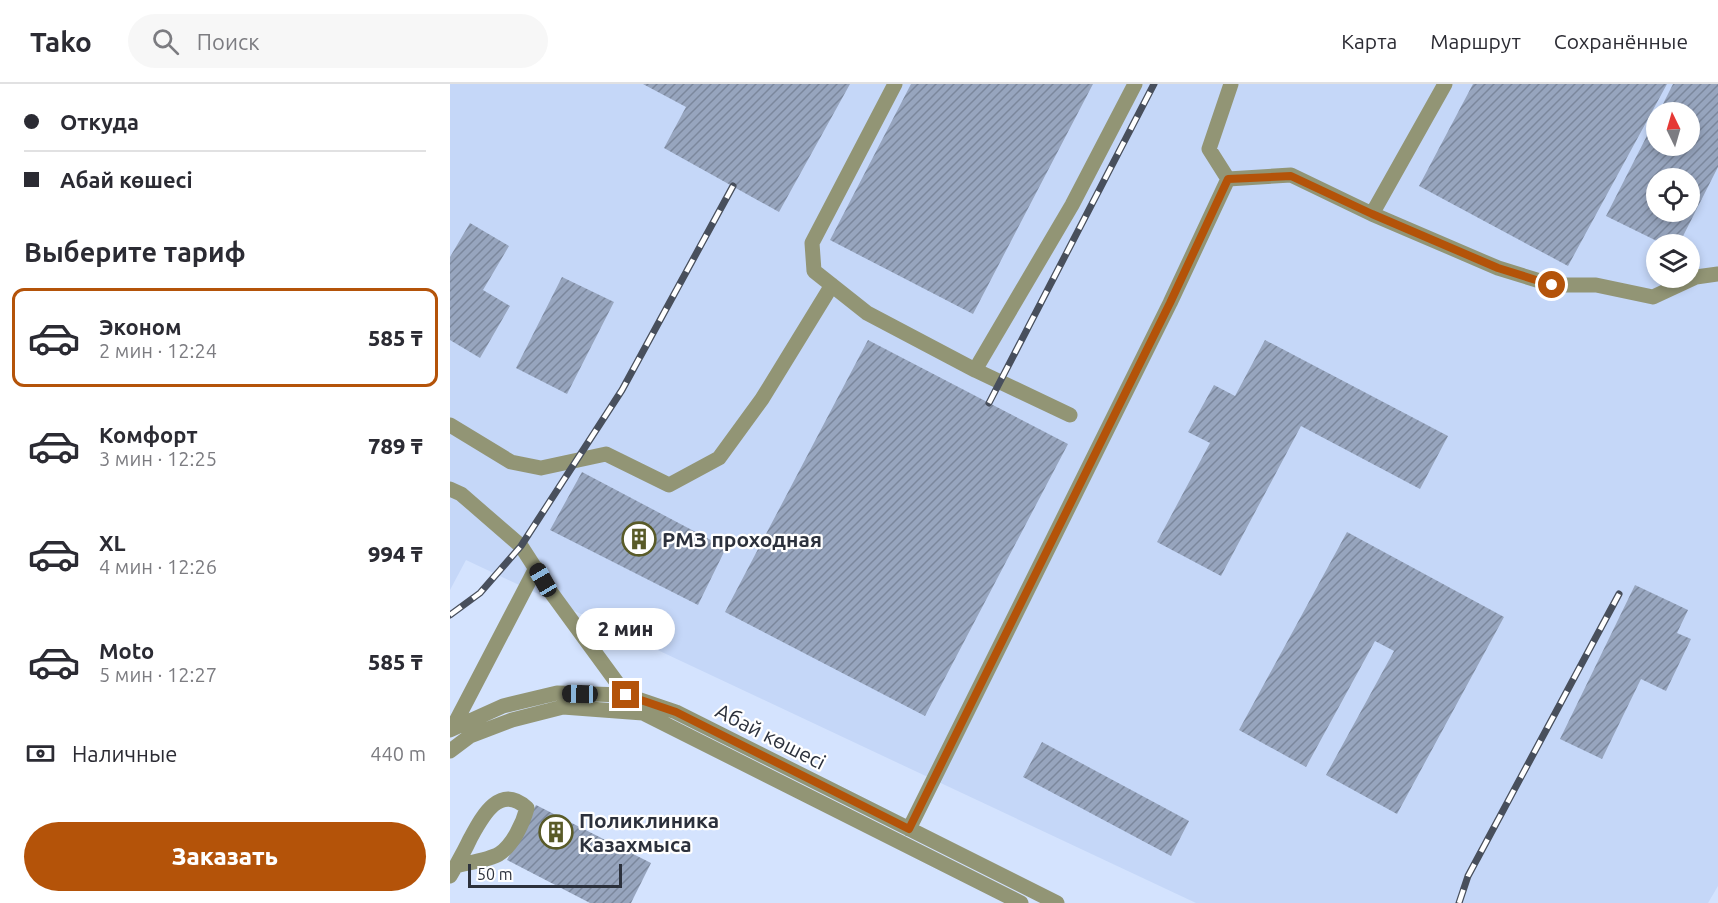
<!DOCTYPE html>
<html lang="ru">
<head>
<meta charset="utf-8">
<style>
  body { margin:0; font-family:Ubuntu,sans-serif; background:#f7f7f7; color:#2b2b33; height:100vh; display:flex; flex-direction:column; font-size:22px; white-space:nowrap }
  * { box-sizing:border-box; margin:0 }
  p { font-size:20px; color:#7c7c81 }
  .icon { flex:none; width:33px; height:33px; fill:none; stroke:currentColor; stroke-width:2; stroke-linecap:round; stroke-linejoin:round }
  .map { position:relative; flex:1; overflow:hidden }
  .details { display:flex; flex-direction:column; background:#fff; width:450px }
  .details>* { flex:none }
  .top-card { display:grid; align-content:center; height:132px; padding:0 24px; background:#fff }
  .needle { width:39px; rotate:355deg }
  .tools { position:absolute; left:1196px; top:18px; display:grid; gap:12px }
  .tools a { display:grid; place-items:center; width:54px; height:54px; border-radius:50%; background:#fff; box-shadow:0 3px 9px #0003; font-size:30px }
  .scale { position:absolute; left:18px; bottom:15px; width:154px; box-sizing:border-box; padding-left:6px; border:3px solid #2c313c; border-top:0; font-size:16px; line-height:21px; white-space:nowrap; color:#2c313c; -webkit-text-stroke:4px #fff; paint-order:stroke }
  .end { position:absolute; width:27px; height:27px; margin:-14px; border:8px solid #b45309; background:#fff; box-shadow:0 0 0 3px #fff }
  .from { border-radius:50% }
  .bubble { position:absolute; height:42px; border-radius:21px; background:#fff; box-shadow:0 3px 9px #0003; font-size:20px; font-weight:800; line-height:42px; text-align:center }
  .car { position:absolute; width:18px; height:36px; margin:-18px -9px; border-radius:8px; box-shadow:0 0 4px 2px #0007; background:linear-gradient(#222 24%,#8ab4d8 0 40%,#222 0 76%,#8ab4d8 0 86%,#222 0) }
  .top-card b { display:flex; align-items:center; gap:21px; height:57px; font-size:22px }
  .top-card b+b { border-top:2px solid #e1e1e2 }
  .top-card i { width:15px; height:15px; background:#2b2b33 }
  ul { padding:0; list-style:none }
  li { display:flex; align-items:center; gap:18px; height:99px; margin:0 12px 9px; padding:0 12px; border:3px solid transparent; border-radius:12px }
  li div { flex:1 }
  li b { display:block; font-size:22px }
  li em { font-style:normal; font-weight:800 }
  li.active { border-color:#b45309 }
  li>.icon { width:54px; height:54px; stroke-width:1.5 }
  h2 { padding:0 24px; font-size:27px; line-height:72px }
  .pay { display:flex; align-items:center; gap:15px; height:66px; padding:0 24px; font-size:22px }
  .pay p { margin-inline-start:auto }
  .action { display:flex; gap:12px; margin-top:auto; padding:12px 24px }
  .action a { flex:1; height:69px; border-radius:36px; background:#b45309; color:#fff; font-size:24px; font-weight:800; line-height:69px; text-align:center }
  header { display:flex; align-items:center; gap:36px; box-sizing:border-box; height:84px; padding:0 30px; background:#fff; border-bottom:2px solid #e1e1e2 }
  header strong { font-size:28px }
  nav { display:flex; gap:33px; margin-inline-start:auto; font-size:21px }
  .search { width:420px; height:54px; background:#f7f7f7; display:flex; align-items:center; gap:15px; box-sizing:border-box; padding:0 21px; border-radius:33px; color:#7c7c81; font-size:22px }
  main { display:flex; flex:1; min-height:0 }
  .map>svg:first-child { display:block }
  .built { fill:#c5d7f8; fill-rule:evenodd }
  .building { fill:url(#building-hatch); fill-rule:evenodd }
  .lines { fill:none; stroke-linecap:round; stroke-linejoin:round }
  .minor { stroke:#929575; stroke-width:15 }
  .rail-casing { stroke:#484f5c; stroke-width:7 }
  .rail { stroke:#fff; stroke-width:4.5; stroke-dasharray:14; stroke-linecap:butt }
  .route { stroke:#b45309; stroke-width:8 }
  .labels { text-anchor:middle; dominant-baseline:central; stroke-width:4.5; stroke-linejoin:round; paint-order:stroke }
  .poi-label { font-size:21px; font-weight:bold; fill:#2c313c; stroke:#fff; text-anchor:start }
  .street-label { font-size:21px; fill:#2c313c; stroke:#fff }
</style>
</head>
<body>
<header>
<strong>Tako</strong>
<div class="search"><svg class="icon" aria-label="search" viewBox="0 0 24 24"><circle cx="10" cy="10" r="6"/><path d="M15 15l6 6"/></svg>Поиск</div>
<nav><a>Карта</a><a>Маршрут</a><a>Сохранённые</a></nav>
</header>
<main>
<section class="details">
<div class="top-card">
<b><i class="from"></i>Откуда</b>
<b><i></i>Абай көшесі</b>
</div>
<h2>Выберите тариф</h2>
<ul>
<li class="active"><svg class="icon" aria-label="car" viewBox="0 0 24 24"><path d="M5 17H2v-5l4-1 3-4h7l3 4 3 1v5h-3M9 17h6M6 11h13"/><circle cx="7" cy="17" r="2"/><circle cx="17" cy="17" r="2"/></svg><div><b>Эконом</b><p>2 мин · 12:24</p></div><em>585 ₸</em></li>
<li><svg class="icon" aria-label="car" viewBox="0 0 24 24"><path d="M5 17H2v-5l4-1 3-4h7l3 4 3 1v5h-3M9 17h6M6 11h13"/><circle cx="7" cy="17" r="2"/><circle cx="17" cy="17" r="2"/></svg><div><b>Комфорт</b><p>3 мин · 12:25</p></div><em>789 ₸</em></li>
<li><svg class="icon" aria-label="car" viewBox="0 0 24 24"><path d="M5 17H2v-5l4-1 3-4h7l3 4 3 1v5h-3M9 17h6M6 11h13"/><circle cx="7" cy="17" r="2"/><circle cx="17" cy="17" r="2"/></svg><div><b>XL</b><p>4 мин · 12:26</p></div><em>994 ₸</em></li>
<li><svg class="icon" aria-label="car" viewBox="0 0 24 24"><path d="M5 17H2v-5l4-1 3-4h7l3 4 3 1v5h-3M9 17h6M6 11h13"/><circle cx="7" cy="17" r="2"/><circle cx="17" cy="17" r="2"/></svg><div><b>Moto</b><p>5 мин · 12:27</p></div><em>585 ₸</em></li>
</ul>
<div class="pay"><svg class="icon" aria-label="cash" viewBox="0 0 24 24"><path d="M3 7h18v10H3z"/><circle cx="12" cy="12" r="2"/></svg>Наличные<p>440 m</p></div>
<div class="action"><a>Заказать</a></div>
</section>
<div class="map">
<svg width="1268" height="819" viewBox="0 0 1268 819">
  <defs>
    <pattern id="building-hatch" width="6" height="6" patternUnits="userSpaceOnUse" patternTransform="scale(1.5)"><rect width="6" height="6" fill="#97a5be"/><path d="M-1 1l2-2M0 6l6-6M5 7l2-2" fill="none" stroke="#7b879c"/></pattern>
  </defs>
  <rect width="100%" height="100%" fill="#d4e3fe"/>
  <!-- built -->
  <path class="built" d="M0 0H1268V802L1258 819H746L16 476 0 506ZM1206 28H1239V62H1206ZM1206 94H1239V128H1206ZM1206 160H1239V194H1206Z"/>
  <!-- building -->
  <path class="building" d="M193 0H400L329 128 214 64 236 23Z
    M461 0H643L523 230 380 156Z
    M1023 0H1217L1118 182 969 102Z
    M1223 0H1268V83L1229 160H1213L1156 132 1206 34V62H1239V28H1209ZM1206 94H1239V128H1206Z
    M20 139 59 162 33 206 60 222 30 274 0 256V173Z
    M112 193 164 218 117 310 66 284Z
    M418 256 618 360 475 632 275 528Z
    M815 256 998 352 970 405 851 342 771 492 707 458 760 359 738 348 764 301 785 312Z
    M132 388 276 464 248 521 100 446Z
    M897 448 1054 533 947 730 876 691 944 567 925 557 856 683 789 646Z
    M1185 501 1238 526 1227 549 1241 555 1216 607 1191 595 1152 675 1110 655Z
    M592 658 739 737 721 772 573 693Z
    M86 721 201 779 181 819H140L57 776Z"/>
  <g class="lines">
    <!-- minor -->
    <path class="minor" d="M445 0 362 159 364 187 417 229 525 286
      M778 95 759 65 781 0
      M922 130 1048 184 1103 201H1146L1203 213 1246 193 1268 190
      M620 331 525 286 622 121 685 0
      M0 341 61 378 91 384 156 370 219 401 269 374 312 315 382 201
      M0 405 11 410 71 462 100 507 176 611
      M2 645 86 484
      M0 646 53 622 107 609 176 611 226 628 607 819
      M0 667 20 652 62 636 113 623 193 629 571 819
      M459 745 720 219 778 95 841 91 922 130 995 0
      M0 792C7 780 14 768 20 755 32 733 49 699 77 724 73 739 63 761 49 770 39 776 17 779 6 782"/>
    <defs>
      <path id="rail" d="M539 319 704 0
        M0 531 30 509 71 462 172 306 283 102
        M1009 819 1018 792 1169 510"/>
    </defs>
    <!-- rail casing -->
    <use href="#rail" class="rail-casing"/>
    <!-- rail -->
    <use href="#rail" class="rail"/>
  </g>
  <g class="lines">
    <!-- route -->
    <path class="route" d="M176 611 226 628 459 745 720 219 778 95 841 92 922 130 1048 184 1102 201"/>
  </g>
  <!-- icons -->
  <defs>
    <symbol id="building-ring" viewBox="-11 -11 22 22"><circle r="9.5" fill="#fff" stroke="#595b28" stroke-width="1.5"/><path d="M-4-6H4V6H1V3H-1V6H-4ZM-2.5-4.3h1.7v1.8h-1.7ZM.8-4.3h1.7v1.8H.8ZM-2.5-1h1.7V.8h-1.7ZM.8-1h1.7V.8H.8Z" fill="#595b28"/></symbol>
  </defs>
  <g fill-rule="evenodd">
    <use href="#building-ring" x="170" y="436" width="38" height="38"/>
    <use href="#building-ring" x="87" y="729" width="38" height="38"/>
  </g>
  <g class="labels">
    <!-- poi labels -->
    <g class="poi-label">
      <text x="212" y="455">РМЗ проходная</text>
      <text x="129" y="736">Поликлиника<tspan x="129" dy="24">Казахмыса</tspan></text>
    </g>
    <!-- street labels -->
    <g class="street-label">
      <text transform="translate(321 652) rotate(27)">Абай көшесі</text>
    </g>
  </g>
</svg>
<div class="tools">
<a><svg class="needle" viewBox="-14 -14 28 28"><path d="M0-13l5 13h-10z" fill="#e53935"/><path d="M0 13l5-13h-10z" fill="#7c7c81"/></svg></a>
<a><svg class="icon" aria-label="locate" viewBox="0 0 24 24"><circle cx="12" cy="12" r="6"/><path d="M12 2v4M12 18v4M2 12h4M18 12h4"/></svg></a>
<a><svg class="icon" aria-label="layers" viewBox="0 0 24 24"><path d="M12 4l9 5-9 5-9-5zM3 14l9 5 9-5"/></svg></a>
</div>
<div class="scale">50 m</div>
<i class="end from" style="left:1102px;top:201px"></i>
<i class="end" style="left:176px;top:611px"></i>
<div class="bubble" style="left:126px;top:524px;width:99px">2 мин</div>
<i class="car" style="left:93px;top:496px;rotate:330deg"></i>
<i class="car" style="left:130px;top:610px;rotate:271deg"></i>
</div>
</main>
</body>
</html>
